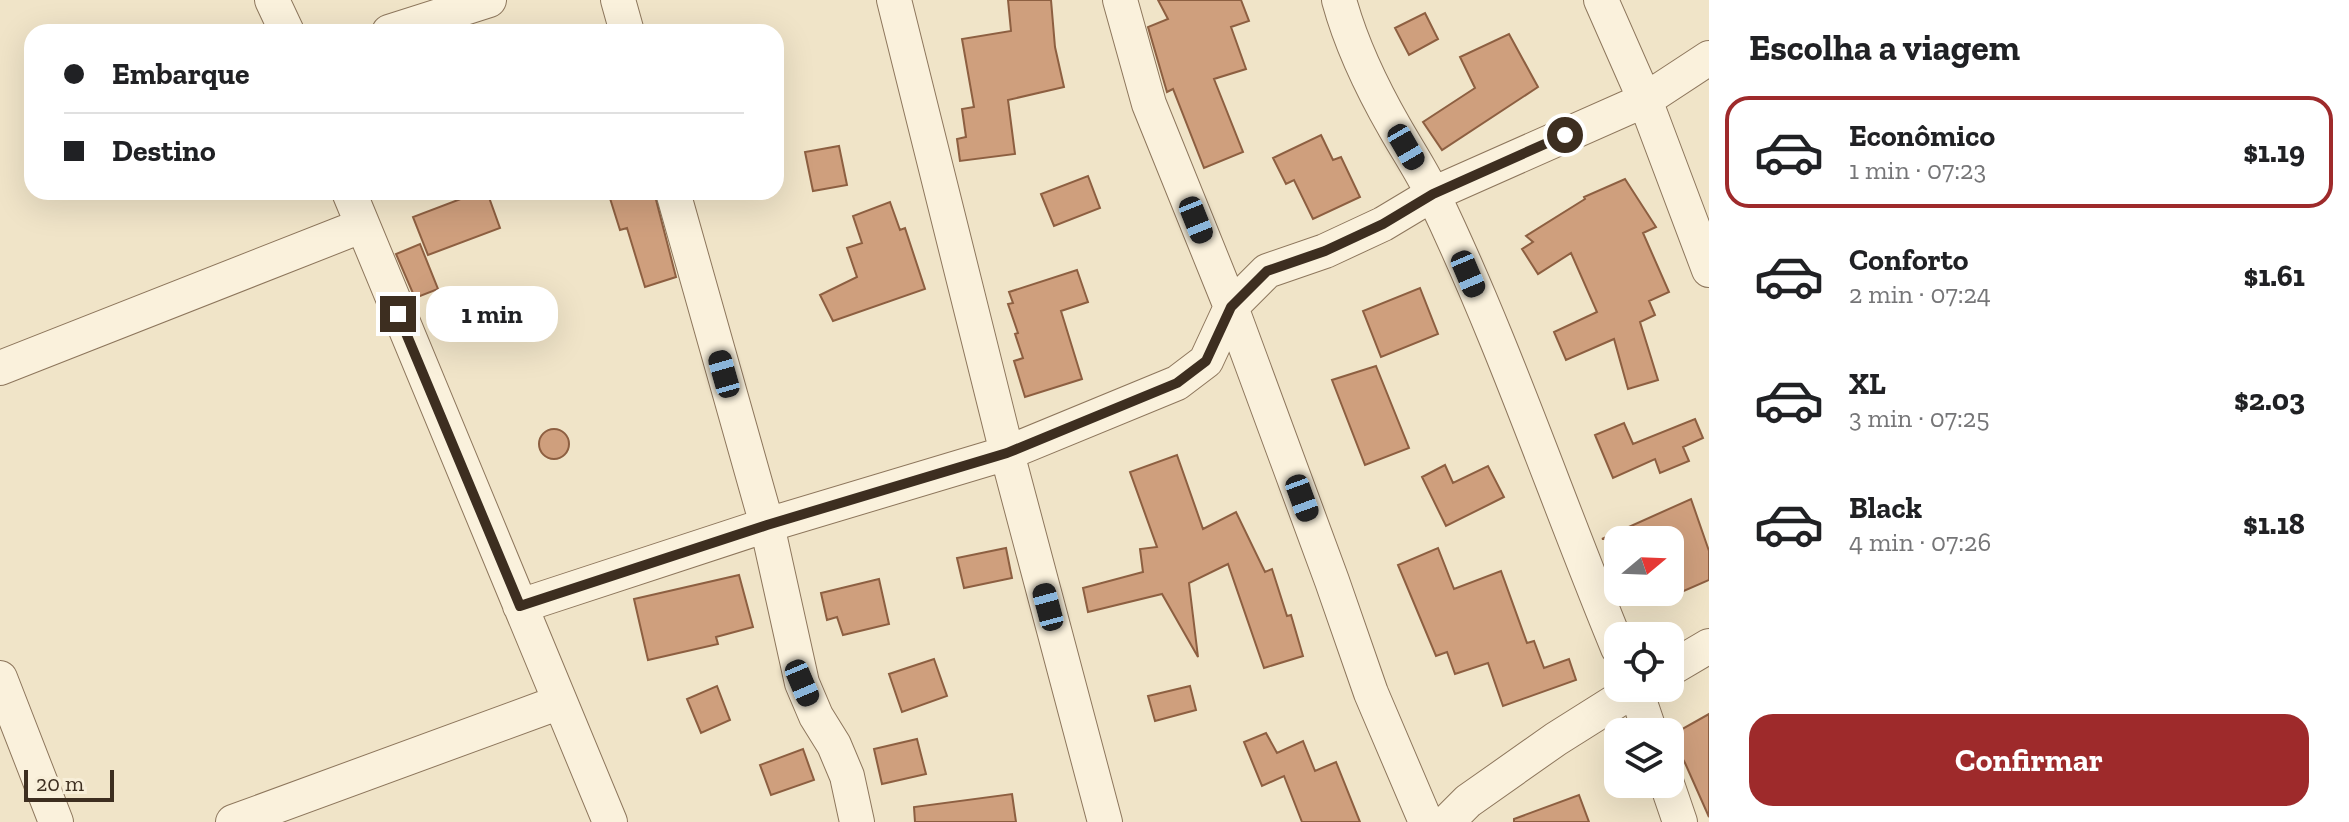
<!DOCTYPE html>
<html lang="pt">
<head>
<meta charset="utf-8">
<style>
  body { margin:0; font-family:"Zilla Slab",serif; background:#f2f2f2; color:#202124; height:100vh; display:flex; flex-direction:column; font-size:30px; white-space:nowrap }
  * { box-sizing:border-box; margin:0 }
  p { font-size:26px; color:#757577 }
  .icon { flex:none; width:44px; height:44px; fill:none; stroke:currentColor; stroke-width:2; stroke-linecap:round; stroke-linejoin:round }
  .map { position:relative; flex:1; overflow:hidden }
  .details { display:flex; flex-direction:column; background:#fff; width:640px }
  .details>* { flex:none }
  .banner { position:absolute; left:24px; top:24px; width:760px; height:176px; border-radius:24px; box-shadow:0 8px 32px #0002; display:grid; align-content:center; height:176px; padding:0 40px; background:#fff }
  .needle { width:52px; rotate:71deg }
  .controls { position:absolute; left:1604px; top:526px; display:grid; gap:16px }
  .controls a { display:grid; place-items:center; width:80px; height:80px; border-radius:16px; background:#fff; box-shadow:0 8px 32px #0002; font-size:40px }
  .scale { position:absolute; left:24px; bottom:20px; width:90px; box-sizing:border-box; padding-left:8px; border:4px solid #3d2e20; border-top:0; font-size:22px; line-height:28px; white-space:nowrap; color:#3d2e20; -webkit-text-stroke:6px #f7eed8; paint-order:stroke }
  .end { position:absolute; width:36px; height:36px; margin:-18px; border:10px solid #3d2e20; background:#fff; box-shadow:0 0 0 4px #fff }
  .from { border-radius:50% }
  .bubble { position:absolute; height:56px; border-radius:24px; background:#fff; box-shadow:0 8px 32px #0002; font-size:26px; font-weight:700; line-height:56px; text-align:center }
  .car { position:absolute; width:24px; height:48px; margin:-24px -12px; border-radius:10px; box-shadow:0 0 6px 2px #0007; background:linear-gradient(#222 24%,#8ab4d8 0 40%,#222 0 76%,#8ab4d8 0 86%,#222 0) }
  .banner b { display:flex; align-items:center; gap:28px; height:76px; font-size:30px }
  .banner b+b { border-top:2px solid #e0e0e0 }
  .banner i { width:20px; height:20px; background:#202124 }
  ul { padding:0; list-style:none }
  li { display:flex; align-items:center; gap:24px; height:112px; margin:0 16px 12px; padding:0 24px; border:4px solid transparent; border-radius:24px }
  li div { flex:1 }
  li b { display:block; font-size:30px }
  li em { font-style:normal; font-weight:700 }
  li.on { border-color:#9e2a2b }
  li>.icon { width:72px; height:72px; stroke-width:1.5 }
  h2 { padding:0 40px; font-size:36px; line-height:96px }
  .action { display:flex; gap:16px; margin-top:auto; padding:16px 40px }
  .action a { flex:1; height:92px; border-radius:24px; background:#9e2a2b; color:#fff; font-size:32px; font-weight:700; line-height:92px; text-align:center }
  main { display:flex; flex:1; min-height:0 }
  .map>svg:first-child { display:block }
  .building { fill:#cf9f7d; stroke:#8d5f41; stroke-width:2 }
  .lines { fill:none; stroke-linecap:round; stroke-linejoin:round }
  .street-casing { stroke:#8d765c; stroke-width:36 }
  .street { stroke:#faf1dc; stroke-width:34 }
  .route { stroke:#3d2e20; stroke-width:10 }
</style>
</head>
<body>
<main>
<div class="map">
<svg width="1709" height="822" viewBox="0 0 1709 822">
  <rect width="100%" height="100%" fill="#f0e4c8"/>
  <!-- building -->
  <path class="building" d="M1008 0H1051L1055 47 1064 87 1008 100 1015 154 960 161 957 139 966 137 962 109 974 107 962 39 1011 31Z
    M1158 0H1241L1249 21 1231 27 1246 69 1214 79 1243 152 1204 168 1173 89 1167 92 1148 27 1168 19Z
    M1425 13 1438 39 1409 55 1395 28Z
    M1509 34 1538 87 1442 150 1423 122 1475 88 1460 57Z
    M1321 135 1333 160 1341 157 1360 197 1313 219 1294 180 1286 184 1273 158Z
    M839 146 847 185 813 191 805 152Z
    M1088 176 1100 208 1054 226 1041 194Z
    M1625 179 1656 227 1643 233 1669 292 1649 301 1655 315 1640 322 1658 380 1628 389 1614 339 1566 360 1554 332 1597 312 1571 253 1538 274 1522 249 1533 242 1526 236 1585 199 1584 197Z
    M479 192H487L500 228 428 255 413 217Z
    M608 192H654L676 277 645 287 627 228 620 230Z
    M890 202 900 230 905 228 925 289 833 321 820 295 857 277 847 248 862 243 853 216Z
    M420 244 438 289 415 298 396 254Z
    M1077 270 1088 302 1061 311 1082 379 1025 397 1014 361 1023 358 1015 334 1018 333 1008 304 1013 303 1009 292Z
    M1420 288 1438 334 1381 357 1363 311Z
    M1376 366 1409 448 1365 465 1332 380Z
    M1695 419 1703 438 1683 447 1689 461 1660 473 1655 459 1613 478 1595 435 1624 423 1633 444Z
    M539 444a15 15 0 1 1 30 0a15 15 0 1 1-30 0Z
    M1177 455 1203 529 1236 512 1265 572 1272 569 1287 616 1291 615 1303 656 1264 668 1228 564 1189 583 1198 657 1162 594 1088 612 1083 588 1143 572 1140 549 1157 547 1130 472Z
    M1445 465 1453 483 1488 466 1504 497 1446 526 1422 477Z
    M1691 499 1709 551V580L1670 597V540L1602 539Z
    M1006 548 1012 578 964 588 957 558Z
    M1438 548 1454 589 1501 571 1527 643 1534 641 1544 668 1569 659 1576 680 1503 706 1488 663 1455 674 1447 652 1436 656 1398 565Z
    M739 575 753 627 716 637 718 644 648 660 634 599Z
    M879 579 889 624 843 635 837 617 827 620 821 593Z
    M934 659 947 696 902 712 889 674Z
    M717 686 730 720 701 733 687 699Z
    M1190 686 1196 710 1155 721 1148 696Z
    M1709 714V817L1685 763 1670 736Z
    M1266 733 1277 753 1303 741 1315 771 1336 762 1360 822H1302L1284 776 1262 786 1244 742Z
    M917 739 926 774 882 784 874 749Z
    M803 749 814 780 771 795 760 765Z
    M1012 794 1016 822H915L914 807Z
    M1579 795 1589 822H1514V819Z"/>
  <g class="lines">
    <defs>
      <path id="street" d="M272 0 287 32
        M618 0 627 32
        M894 0 1007 453 1105 822
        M1120 0 1149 104 1231 307 1332 581 1371 693 1426 822
        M1339 0C1351 44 1372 88 1395 128 1408 151 1423 173 1434 197 1504 343 1556 498 1618 648
        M1601 0 1645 100 1709 270
        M389 32 489 0
        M349 192 610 822
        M673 192 767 525 802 683 816 716 834 745 847 776 857 822
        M0 368 361 226
        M520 606 767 525 1007 453 1177 383 1206 361 1231 307 1267 271 1325 251 1383 224 1433 194 1645 100 1709 58
        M1670 669 1709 646
        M0 678 56 822
        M1635 688 1650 732
        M1667 784 1680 822
        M233 822 560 702
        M1447 822 1468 801 1556 739 1637 688"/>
    </defs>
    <!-- street casing -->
    <use href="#street" class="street-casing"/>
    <!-- street -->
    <use href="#street" class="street"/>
  </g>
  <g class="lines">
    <!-- route -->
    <path class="route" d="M398 314 520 606 767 525 1007 453 1177 383 1206 361 1231 307 1267 271 1325 251 1383 224 1433 194 1565 135"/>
  </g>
</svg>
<div class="controls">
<a><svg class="needle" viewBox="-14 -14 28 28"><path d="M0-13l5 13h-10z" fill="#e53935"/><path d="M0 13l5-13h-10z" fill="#757577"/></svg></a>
<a><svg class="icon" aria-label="locate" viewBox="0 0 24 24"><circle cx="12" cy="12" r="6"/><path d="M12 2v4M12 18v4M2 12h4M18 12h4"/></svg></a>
<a><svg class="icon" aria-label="layers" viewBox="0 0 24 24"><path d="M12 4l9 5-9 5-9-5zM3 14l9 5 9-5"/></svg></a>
</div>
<div class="scale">20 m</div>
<i class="end from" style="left:1565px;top:135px"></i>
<i class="end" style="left:398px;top:314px"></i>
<div class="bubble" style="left:426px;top:286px;width:132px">1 min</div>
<i class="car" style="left:1406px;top:147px;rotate:150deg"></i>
<i class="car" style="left:1196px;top:220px;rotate:158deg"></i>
<i class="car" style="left:1468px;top:274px;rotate:157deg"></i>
<i class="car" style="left:724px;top:374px;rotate:344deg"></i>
<i class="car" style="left:1302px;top:498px;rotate:160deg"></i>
<i class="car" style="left:1048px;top:607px;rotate:345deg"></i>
<i class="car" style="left:802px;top:683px;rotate:157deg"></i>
<div class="banner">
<b><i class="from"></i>Embarque</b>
<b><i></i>Destino</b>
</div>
</div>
<section class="details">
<h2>Escolha a viagem</h2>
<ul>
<li class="on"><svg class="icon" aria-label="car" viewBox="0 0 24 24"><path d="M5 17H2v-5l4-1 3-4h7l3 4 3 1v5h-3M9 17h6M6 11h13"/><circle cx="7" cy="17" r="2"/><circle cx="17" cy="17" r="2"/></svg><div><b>Econômico</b><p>1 min · 07:23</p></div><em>$1.19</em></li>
<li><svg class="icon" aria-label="car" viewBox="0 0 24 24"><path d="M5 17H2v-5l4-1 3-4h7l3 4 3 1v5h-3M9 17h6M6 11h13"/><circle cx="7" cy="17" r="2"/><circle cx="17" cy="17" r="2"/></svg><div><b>Conforto</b><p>2 min · 07:24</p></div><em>$1.61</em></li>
<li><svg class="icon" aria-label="car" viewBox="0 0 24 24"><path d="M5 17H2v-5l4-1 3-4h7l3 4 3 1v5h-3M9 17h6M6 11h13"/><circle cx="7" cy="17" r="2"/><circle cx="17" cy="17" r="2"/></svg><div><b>XL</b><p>3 min · 07:25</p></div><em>$2.03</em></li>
<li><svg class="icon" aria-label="car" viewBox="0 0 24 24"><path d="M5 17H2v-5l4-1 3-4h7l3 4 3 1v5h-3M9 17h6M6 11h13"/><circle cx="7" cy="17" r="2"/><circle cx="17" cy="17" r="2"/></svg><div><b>Black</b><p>4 min · 07:26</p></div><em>$1.18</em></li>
</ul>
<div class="action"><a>Confirmar</a></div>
</section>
</main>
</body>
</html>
